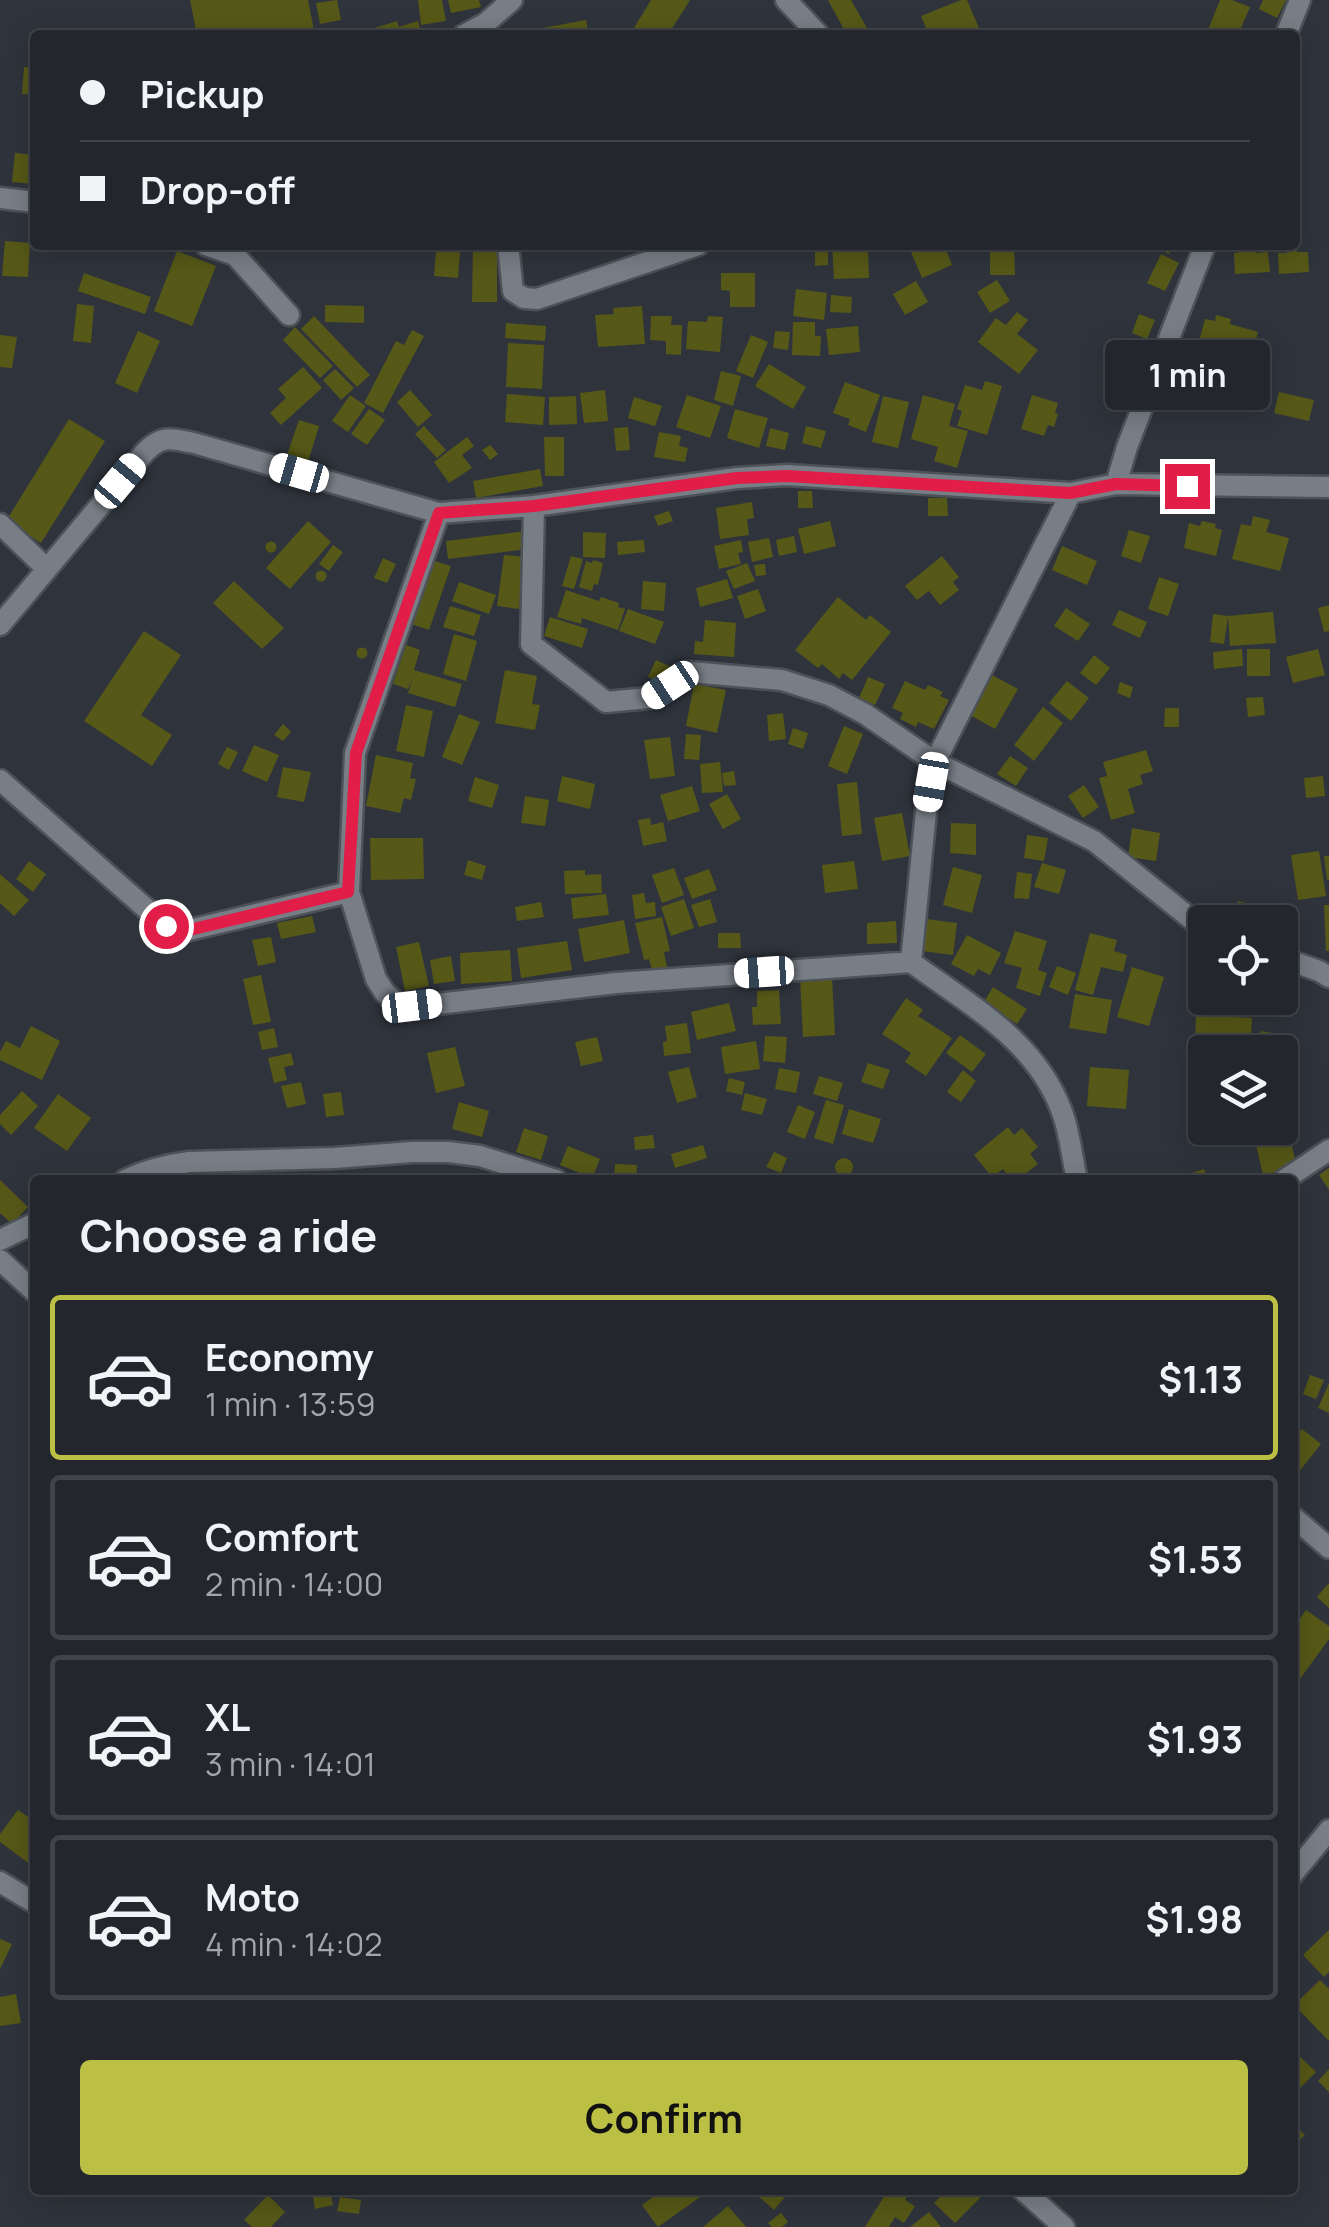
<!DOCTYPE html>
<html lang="en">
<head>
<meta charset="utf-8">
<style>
  body { margin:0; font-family:Manrope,sans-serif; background:#2f3339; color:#f1f3f6; height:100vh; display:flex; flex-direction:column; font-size:38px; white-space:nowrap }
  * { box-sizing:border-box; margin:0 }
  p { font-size:32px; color:#a3a5aa }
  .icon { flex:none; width:55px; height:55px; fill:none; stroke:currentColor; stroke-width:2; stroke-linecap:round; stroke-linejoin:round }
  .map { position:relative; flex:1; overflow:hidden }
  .sheet { position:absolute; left:30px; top:1175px; width:1268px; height:1020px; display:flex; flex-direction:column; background:#23272d; border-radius:10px; box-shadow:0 5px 25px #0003,0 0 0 2px #404449 }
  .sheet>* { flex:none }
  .banner { position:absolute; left:30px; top:30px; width:1270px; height:220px; border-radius:10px; box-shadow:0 5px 25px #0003,0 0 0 2px #404449; display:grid; align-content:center; height:220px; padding:0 50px; background:#23272d }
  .tools { position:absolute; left:1188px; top:905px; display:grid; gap:20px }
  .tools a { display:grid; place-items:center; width:110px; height:110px; border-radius:10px; background:#23272d; box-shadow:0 5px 25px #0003,0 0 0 2px #404449; font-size:50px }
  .end { position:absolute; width:45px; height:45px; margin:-22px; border:12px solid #e11d48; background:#fff; box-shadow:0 0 0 5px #fff }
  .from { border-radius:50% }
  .bubble { position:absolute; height:70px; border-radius:10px; background:#23272d; box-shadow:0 5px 25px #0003,0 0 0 2px #404449; font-size:32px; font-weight:700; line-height:70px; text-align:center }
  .car { position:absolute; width:30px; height:60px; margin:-30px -15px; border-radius:12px; box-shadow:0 0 8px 2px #0007; background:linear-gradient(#fff 24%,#345 0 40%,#fff 0 76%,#345 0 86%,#fff 0) }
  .banner b { display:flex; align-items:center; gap:35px; height:95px; font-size:38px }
  .banner b+b { border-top:2px solid #404449 }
  .banner i { width:25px; height:25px; background:#f1f3f6 }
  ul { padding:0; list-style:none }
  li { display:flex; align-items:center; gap:30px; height:165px; margin:0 20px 15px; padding:0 30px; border:5px solid #404449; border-radius:10px }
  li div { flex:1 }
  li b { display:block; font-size:38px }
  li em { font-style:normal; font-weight:700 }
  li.selected { border-color:#bbc045 }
  li>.icon { width:90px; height:90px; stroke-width:1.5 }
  h2 { padding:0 50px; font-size:45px; line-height:120px }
  .cta { display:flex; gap:20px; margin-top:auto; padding:20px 50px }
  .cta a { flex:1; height:115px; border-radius:10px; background:#bbc045; color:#111; font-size:40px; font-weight:700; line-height:115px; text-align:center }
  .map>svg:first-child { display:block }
  .building { fill:#565817 }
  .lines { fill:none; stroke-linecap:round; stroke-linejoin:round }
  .minor-casing { stroke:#4d5258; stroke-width:25 }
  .minor { stroke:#787e86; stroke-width:20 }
  .route { stroke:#e11d48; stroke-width:12 }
</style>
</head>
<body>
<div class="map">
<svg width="1329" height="2227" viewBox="0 0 1329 2227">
  <rect width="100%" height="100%" fill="#2f343c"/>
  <!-- building -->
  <path class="building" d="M190 0H308L315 35H197Z
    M337 0 341 20 320 24 316 3Z
    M418 0H442L446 21 421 25Z
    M448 0H479L481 7 451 13Z
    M651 0H690L668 35H646L634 28Z
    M828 0H851L871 35H847Z
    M961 0H967L979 28 962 35H929L921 16Z
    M1220 0H1232L1250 7 1241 28 1250 32 1248 35H1206Z
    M1263 0H1286L1277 18 1259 9Z
    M586 20 589 35H533L532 30Z
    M397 21 399 27 418 21 422 35H370L368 30Z
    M24 67 35 68V95L22 94Z
    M15 153 35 155 33 184 12 182Z
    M5 241 30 243 28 277 2 276Z
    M473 245H497V302H472Z
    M832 245H853L854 249H868L869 278 834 279Z
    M928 245H944L952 265 922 278 911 252Z
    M990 245H1014L1015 275H990Z
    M1147 245H1173L1169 254Z
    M1255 246 1256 253 1268 252 1270 272 1235 274 1234 253 1242 252V247Z
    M1296 247 1297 252H1308L1309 272 1279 274 1278 253H1287L1286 248Z
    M815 248H828V265L815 266Z
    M177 251 216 266 192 326 154 311Z
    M436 251 460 252 458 278 434 276Z
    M1161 254 1179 263 1165 291 1147 283Z
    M84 273 151 297 145 314 78 291Z
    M721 273H755V307H730V291L721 290Z
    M997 280 1010 301 990 313 977 292Z
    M916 281 928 302 905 315 893 294Z
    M796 289 827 293 824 320 793 316Z
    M831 295 852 297 851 313 830 312Z
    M77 304 94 306 91 343 73 341Z
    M325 305 364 306V323L325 322Z
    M642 306 645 344 598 347 595 315 614 314 613 308Z
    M1017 312 1028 320 1017 334 1038 350 1019 374 978 342 996 318 1006 325Z
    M1139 314 1155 320 1147 339 1132 333Z
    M1216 315 1231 319 1230 324 1258 332 1250 363 1218 355 1216 361 1195 356 1205 319 1215 321Z
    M314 316 370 375 357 387 301 329Z
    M651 316H672L671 325H682L681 355 666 354V341L650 340Z
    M708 316 723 317 720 352 686 349 688 321 707 322Z
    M793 322H815V336H821L820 356 792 355Z
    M506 323 546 326 545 341 505 338Z
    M858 326 860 352 829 355 826 329Z
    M295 327 333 366 320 378 283 340Z
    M412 330 424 336 383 413 364 403 396 341 404 345Z
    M138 331 160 341 137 393 115 383Z
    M775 331 790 332 788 350 773 348Z
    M0 335 17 337 12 368 0 367Z
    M751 335 768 342 753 378 736 371Z
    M508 343 544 345 542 389 506 387Z
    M1124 352 1142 360 1127 392 1109 384Z
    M769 364 806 387 793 409 755 386Z
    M303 367 322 388 281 425 270 413 286 398 278 389Z
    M335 369 354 388 341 400 323 380Z
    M721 371 741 376 733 406 714 400Z
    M985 381 1002 386 987 435 957 426 962 411 957 409 965 385 982 390Z
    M845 382 880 395 866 432 848 425 850 419 833 413Z
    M410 390 432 415 418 427 397 402Z
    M605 390 608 421 584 423 580 393Z
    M1279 392 1314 400 1309 421 1274 413Z
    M507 394 545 397 543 425 505 422Z
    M350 395 366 406 348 432 332 421Z
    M687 395 721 406 710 438 676 427Z
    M923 395 955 404 949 426 968 431 957 468 934 461 938 447 911 439Z
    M1032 395 1058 403 1055 413 1058 414 1054 427 1048 425 1044 436 1021 429Z
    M576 396 577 424 549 425V397Z
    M883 396 909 402 898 448 872 442Z
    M634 397 662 406 655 426 628 418Z
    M369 409 385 420 367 445 351 434Z
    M735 409 768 418 759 448 727 438Z
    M69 419 105 441 41 543 6 521Z
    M299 420 319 426 308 462 287 455Z
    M424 426 446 450 437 458 415 434Z
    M806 426 826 431 821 448 802 443Z
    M628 427 630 450 616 451 614 428Z
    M770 428 789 433 785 450 766 446Z
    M659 432 681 436 679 446 688 448 685 462 654 457Z
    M467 437 474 446 462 455 472 468 449 483 434 462Z
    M544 437H564V476H545Z
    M490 445 498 454 490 460 482 450Z
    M540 469 543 486 476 498 473 481Z
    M798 491H812L813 508H798Z
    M928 498H947L948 516H928Z
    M752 502 754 518 747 519 749 535 720 539 716 508Z
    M669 511 673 521 658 526 654 516Z
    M1253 516 1270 520 1266 532 1289 538 1280 571 1232 559 1241 524 1251 526Z
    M308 521 331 542 290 589 266 568Z
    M830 521 836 546 804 554 798 529Z
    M1202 521 1216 524 1215 528 1222 530 1216 556 1184 548 1189 523 1200 526Z
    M1129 530 1150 536 1141 563 1121 556Z
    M526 531 528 549 448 559 446 541Z
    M583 532 606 533 605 558 583 557Z
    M794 536 797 552 779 556 776 540Z
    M769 538 773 557 752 562 748 542Z
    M644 540 645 552 618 555 617 542Z
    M741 540 743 552 738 553 741 564 719 569 714 546Z
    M265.5 547a5.5 5.5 0 1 1 11 0a5.5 5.5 0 1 1-11 0Z
    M333 545 343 552 329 571 319 564Z
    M1062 546 1097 561 1087 585 1052 570Z
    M504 555 526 557 519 609 497 606Z
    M571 556 583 559 574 589 562 586Z
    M942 556 959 577 953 582 959 590 940 605 929 591 917 600 905 586Z
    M383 558 396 564 387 583 374 578Z
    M593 560 603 563 598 585 594 584 592 591 579 587 586 561 592 563Z
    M434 561 451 566 429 630 411 624Z
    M747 563 755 581 734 589 726 571Z
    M765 564 766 575 756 576 754 565Z
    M315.5 576a5.5 5.5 0 1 1 11 0a5.5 5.5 0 1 1-11 0Z
    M1159 577 1179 584 1168 616 1148 609Z
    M727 579 733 598 700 607 696 588Z
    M234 581 284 628 262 649 213 603Z
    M643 581 666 583 664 611 641 609Z
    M459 582 496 595 489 614 452 601Z
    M758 589 766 611 745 619 737 596Z
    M566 590 599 601 601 597 619 603 618 607 625 609 618 630 582 618 581 624 557 617Z
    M838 597 866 620 870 615 891 632 852 680 843 673 839 679 822 664 818 668 795 650Z
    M1329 605V631L1324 632 1318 608Z
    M450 606 481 615 474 636 443 627Z
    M1066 608 1090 624 1078 641 1054 626Z
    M628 609 664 622 655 644 619 631Z
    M1119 610 1147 622 1140 638 1112 625Z
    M1273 612 1276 643 1230 646 1228 616Z
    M1213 614 1228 616 1224 644 1210 642Z
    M550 617 588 629 582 648 544 636Z
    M705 620 736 623 734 657 694 654 695 641 703 642Z
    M144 631 181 655 141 715 172 735 152 766 84 721Z
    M454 634 477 641 466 681 443 674Z
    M406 645 420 650 414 670 462 684 455 707 408 693 413 677 408 689 393 684Z
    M356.5 653a5.5 5.5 0 1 1 11 0a5.5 5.5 0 1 1-11 0Z
    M1242 649 1243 666 1214 669 1213 652Z
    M1247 649H1270V676H1247Z
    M1318 649 1325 675 1293 683 1286 657Z
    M1094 655 1110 668 1096 685 1080 673Z
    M656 660 671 667 663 685 648 677Z
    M505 670 537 676 532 704 540 705 535 730 495 723Z
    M992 675 1018 689 995 729 970 715Z
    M868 677 885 684 875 705 859 698Z
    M905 681 925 690 928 685 943 692 940 696 949 700 934 729 918 722 916 727 900 719 903 713 892 708Z
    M1067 681 1089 698 1071 721 1049 703Z
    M1120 682 1133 687 1130 698 1117 693Z
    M694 684 726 690 717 733 686 726Z
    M1263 697 1265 715 1248 717 1246 698Z
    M406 705 433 711 424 757 396 751Z
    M1043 707 1063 723 1034 761 1014 745Z
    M1165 708H1179V727H1164Z
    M783 713 786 739 769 741 767 715Z
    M459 714 480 722 462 765 442 757Z
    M283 724 291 732 283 741 274 735Z
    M844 726 863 734 847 774 828 766Z
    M793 728 808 733 803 749 788 744Z
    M686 734 701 735 699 760 684 759Z
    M670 737 675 776 650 779 644 740Z
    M254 745 279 755 267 782 242 771Z
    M227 747 238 752 229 770 218 764Z
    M1146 750 1153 771 1140 775 1143 784 1128 789 1135 813 1111 820 1099 778 1107 776 1103 762Z
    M376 755 413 763 410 778 416 779 411 800 404 798 400 813 366 806Z
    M1010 756 1028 768 1016 786 997 774Z
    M720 762 723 792 702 793 700 764Z
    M283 767 311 772 304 802 277 797Z
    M734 771 736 785 724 786 722 773Z
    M562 776 595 784 590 809 557 801Z
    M1323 776 1325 796 1306 798 1304 778Z
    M475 777 499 785 492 808 468 801Z
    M857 782 862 834 842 836 837 784Z
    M1084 785 1099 807 1083 818 1068 796Z
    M692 786 700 811 668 821 660 795Z
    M727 794 741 819 723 829 709 804Z
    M525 796 549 800 545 826 521 823Z
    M902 813 910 856 882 861 874 818Z
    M650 818 651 825 663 822 667 841 643 846 638 820Z
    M951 823 976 824V855L950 853Z
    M1132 828 1160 833 1156 861 1128 857Z
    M1027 835 1048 838 1044 861 1024 858Z
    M370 838H423L424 879 371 880Z
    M1319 851 1326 896 1298 900 1291 855Z
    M1324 856H1329V880H1327Z
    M468 860 486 866 482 880 464 875Z
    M29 861 46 874 33 892 16 879Z
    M854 861 858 889 825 893 822 865Z
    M1042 863 1066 870 1059 894 1034 887Z
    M953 867 982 875 972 913 943 905Z
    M674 868 684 895 662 903 652 875Z
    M709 869 717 890 692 899 684 878Z
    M585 870V875L601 874 602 893 565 894 564 871Z
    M1017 872 1032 874 1029 899 1014 898Z
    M0 874 29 900 14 916 0 903Z
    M644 893 646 903 655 902 656 916 635 919 632 895Z
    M606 894 609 915 573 919 571 898Z
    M684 899 694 928 671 936 661 907Z
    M710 899 717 922 699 927 691 905Z
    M1238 901 1261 907 1257 922H1232Z
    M541 902 544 917 517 921 515 907Z
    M1324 905H1329V951H1326Z
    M1284 906 1287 933 1280 934V922H1269L1267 908Z
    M312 916 316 932 281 939 277 923Z
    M662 917 670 951 664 952 667 967 652 970 649 959 644 960 635 923Z
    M926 919 957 923 953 955 922 951Z
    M624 920 630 953 584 962 578 929Z
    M896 921 897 943 867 944V923Z
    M1015 931 1047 941 1038 970 1047 973 1040 996 1016 988 1022 968 1004 963Z
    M718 933H740L741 948H718Z
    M1090 933 1117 940 1114 951 1127 955 1123 972 1101 967 1093 995 1075 990Z
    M967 935 1001 953 990 975 978 969 974 976 951 964Z
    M271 937 276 962 258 966 252 940Z
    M567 941 572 970 521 978 517 948Z
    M419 942 429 986 405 991 396 947Z
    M510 950 512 981 461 984 460 953Z
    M451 956 455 981 434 984 430 960Z
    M1057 966 1076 973 1068 995 1049 987Z
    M1132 967 1164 977 1149 1026 1117 1017Z
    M1280 973 1294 977 1289 994 1280 991Z
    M261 975 271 1022 253 1025 243 979Z
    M832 977 835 1035 803 1037 800 978Z
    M993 987 1027 1009 1017 1024 984 1002Z
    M779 990 781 1024 753 1025 752 1007H757V991Z
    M1075 994 1112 1000 1106 1034 1069 1028Z
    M906 998 923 1010 918 1016 952 1038 926 1076 905 1062 911 1053 882 1034Z
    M1202 998H1250L1248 1013 1201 1008Z
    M729 1003 736 1031 697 1040 691 1012Z
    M1196 1015 1252 1018 1250 1050 1195 1047Z
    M687 1023 691 1053 664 1056 663 1042 667 1041 665 1026Z
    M31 1026 60 1041 42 1080 0 1060V1052L6 1041 20 1048Z
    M274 1028 278 1047 262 1050 258 1032Z
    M1260 1031 1287 1035 1284 1053 1257 1048Z
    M960 1035 986 1054 972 1072 946 1053Z
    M765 1036 787 1037 785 1063 763 1061Z
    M597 1037 603 1061 581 1066 575 1042Z
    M756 1041 760 1069 725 1074 721 1047Z
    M455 1047 465 1086 436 1093 427 1053Z
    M291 1053 294 1065 284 1067 287 1080 274 1083 268 1058Z
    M1290 1054 1293 1067 1288 1068 1294 1096 1280 1099V1056Z
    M868 1063 890 1070 883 1089 861 1082Z
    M689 1067 697 1097 677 1103 668 1072Z
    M1090 1067 1129 1070 1126 1109 1087 1106Z
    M779 1068 800 1072 796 1093 775 1089Z
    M963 1070 976 1081 961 1102 947 1092Z
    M819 1076 843 1083 837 1101 813 1094Z
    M729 1078 745 1082 742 1095 726 1091Z
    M301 1082 306 1104 287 1108 281 1086Z
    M22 1091 38 1106 11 1135 0 1124V1115Z
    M341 1092 344 1115 326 1117 323 1094Z
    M745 1093 767 1099 762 1115 741 1110Z
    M58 1094 91 1118 67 1151 34 1128Z
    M826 1100 844 1105 833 1144 814 1138Z
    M459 1102 489 1111 482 1137 452 1129Z
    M798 1105 815 1112 805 1139 787 1132Z
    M849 1109 881 1119 873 1143 842 1134Z
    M1284 1113 1297 1167 1263 1175 1252 1128H1280V1114Z
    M1008 1127 1014 1135 1022 1128 1038 1147 1030 1154 1038 1164 1017 1180H1012L1003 1169 992 1177 974 1155Z
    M524 1128 548 1136 541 1160 516 1152Z
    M1223 1128H1243L1244 1133 1218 1140 1215 1129Z
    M653 1135 655 1148 635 1150 634 1137Z
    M703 1145 707 1158 675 1168 671 1154Z
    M568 1146 600 1159 592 1178 560 1165Z
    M774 1152 787 1158 781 1173 766 1167Z
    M835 1167a9 9 0 1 1 18 0a9 9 0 1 1-18 0Z
    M615 1164 637 1165 636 1180H614Z
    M1329 1168V1190L1319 1175Z
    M1204 1169 1208 1180H1174V1179Z
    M0 1180 28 1207 12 1224 0 1213Z
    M1310 1375 1324 1380 1316 1399 1303 1394Z
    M1329 1383V1413L1318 1408Z
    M1302 1429 1321 1444 1298 1473 1292 1469V1440Z
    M1329 1583V1608L1317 1597Z
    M1306 1610 1329 1626V1639L1292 1690V1630Z
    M18 1810 35 1822V1861L31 1865 0 1842V1834Z
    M1329 1930V1972L1324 1977 1303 1955Z
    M0 1939 12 1944 0 1969Z
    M1320 1980 1329 1989V2041L1294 2005Z
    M16 1994 21 2023 0 2026V1997Z
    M1292 2049 1316 2072 1292 2096Z
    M1329 2069V2092L1318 2081Z
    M1292 2123 1305 2135 1292 2147Z
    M312 2190H330L333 2205 315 2209Z
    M663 2190H710L658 2227 642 2205Z
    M751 2190H791L774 2210Z
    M888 2190H911L905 2200 915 2206 904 2223 895 2217 889 2227H865Z
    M947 2190H976L982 2196 955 2223 934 2203Z
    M268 2195 285 2212 271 2227H252L244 2220Z
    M340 2197 361 2200 359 2214 337 2211Z
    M728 2206 746 2227H703Z
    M929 2212 941 2227H910Z
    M781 2213 788 2222 782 2227H772L768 2223Z"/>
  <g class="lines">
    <defs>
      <path id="minor" d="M786 0 819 35
        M464 35 486 23 512 0
        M1286 35 1300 0
        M0 198 35 202
        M206 245 235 255 289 315
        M508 245 513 291 524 298 537 299 698 245
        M1116 484 1127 447 1205 245
        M534 506 531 644 606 702 649 698 690 672 782 680 829 695 865 714 935 762 1094 841 1205 930
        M439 513 355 753 349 892 376 979 385 993 396 1002 412 1007 616 983 911 962C969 1005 1036 1040 1062 1112 1070 1133 1072 1158 1077 1180
        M0 524 47 569
        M0 625 145 452C163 434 171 439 194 443L439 513 534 506 737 478 787 475 1071 493 1116 484 1329 487
        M0 780 166 926 185 931 349 892
        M1280 957 1319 971 1329 977
        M911 962 927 802 935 762 1071 493
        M125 1180C146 1170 166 1165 189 1162L335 1158 412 1152H448L480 1156 556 1180
        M1284 1180 1329 1150
        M0 1240 35 1223
        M0 1260 35 1292
        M1292 1516 1329 1548
        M1292 1875 1329 1830
        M0 1882 35 1903
        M1023 2190 1064 2227"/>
    </defs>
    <!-- minor casing -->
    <use href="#minor" class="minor-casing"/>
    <!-- minor -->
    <use href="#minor" class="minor"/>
  </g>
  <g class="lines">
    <!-- route -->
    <path class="route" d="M166 926 185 931 348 892 356 753 439 513 534 506 737 478 787 476 1070 493 1116 484 1187 486"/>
  </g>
</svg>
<div class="tools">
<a><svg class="icon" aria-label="locate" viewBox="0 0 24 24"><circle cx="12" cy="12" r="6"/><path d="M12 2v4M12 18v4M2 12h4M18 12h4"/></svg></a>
<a><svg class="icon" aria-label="layers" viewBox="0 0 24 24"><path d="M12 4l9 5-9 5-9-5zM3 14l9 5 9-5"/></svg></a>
</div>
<i class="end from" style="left:166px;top:926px"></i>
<i class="end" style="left:1187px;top:486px"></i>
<div class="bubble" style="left:1105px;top:340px;width:165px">1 min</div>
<i class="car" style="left:299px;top:473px;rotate:286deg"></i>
<i class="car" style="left:120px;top:481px;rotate:40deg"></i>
<i class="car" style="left:670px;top:685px;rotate:237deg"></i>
<i class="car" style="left:931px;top:782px;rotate:190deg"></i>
<i class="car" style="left:764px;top:972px;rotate:266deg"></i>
<i class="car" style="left:412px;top:1006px;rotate:83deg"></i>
<div class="banner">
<b><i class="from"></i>Pickup</b>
<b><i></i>Drop-off</b>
</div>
<section class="sheet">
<h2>Choose a ride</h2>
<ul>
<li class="selected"><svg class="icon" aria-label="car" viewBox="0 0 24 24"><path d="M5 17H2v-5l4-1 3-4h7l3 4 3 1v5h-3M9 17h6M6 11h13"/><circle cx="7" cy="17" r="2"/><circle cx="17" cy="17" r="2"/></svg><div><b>Economy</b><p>1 min · 13:59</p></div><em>$1.13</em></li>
<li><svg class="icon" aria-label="car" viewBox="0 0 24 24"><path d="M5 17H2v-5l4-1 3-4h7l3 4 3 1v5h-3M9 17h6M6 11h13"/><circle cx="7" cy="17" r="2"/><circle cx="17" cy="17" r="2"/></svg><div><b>Comfort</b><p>2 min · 14:00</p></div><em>$1.53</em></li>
<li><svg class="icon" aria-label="car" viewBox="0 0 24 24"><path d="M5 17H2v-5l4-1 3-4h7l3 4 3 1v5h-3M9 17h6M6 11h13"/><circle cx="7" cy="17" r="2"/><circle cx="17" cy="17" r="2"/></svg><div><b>XL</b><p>3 min · 14:01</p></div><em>$1.93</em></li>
<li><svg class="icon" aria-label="car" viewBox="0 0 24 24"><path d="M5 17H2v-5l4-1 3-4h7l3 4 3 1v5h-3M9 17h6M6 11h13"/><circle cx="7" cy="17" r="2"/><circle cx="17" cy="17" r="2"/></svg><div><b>Moto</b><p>4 min · 14:02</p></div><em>$1.98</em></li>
</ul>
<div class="cta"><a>Confirm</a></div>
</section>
</div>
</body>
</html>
